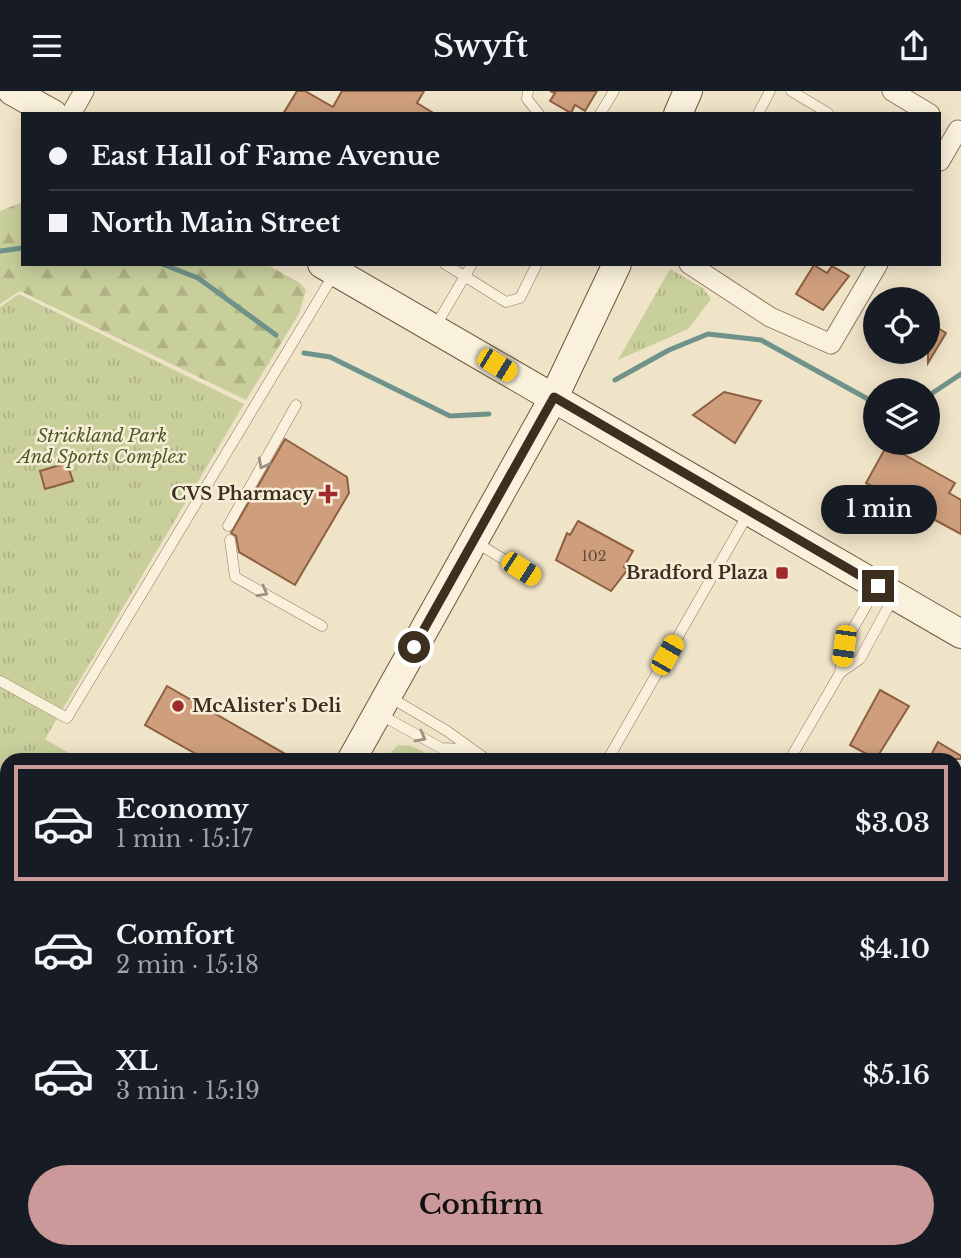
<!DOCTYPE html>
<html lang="en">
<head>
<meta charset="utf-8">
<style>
  body { margin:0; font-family:"Libre Baskerville",serif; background:#242831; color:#f1f3f6; height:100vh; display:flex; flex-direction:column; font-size:26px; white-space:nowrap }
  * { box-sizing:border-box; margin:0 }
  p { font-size:23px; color:#9ea1a6 }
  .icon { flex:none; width:38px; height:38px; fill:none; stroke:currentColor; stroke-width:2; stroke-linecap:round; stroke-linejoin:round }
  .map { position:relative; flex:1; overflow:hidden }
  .drawer { position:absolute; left:0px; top:662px; width:962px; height:506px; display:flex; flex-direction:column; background:#171b24; border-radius:21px 21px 0 0; box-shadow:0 4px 18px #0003 }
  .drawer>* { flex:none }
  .guide { position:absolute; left:21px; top:21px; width:920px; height:154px; border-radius:0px; box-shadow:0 4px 18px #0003; display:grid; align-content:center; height:154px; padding:0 28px; background:#171b24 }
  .fabs { position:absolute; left:863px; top:196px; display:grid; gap:14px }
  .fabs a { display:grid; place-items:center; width:77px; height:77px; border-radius:50%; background:#171b24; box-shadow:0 4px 18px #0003; font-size:35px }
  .end { position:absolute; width:32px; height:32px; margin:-16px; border:9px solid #3d2e20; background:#fff; box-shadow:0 0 0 4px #fff }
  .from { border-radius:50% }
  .bubble { position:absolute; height:49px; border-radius:24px; background:#171b24; box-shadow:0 4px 18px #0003; font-size:23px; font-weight:600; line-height:49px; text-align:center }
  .car { position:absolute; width:21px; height:42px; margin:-21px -10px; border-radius:9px; box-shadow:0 0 5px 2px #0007; background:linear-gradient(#f5c518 24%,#345 0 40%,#f5c518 0 76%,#345 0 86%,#f5c518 0) }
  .guide b { display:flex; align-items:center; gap:24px; height:66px; font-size:26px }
  .guide b+b { border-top:2px solid #363941 }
  .guide i { width:18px; height:18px; background:#f1f3f6 }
  ul { padding:12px 0 0; list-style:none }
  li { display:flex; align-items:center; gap:21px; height:116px; margin:0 14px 10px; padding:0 14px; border:4px solid transparent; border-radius:0px }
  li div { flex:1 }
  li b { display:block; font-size:26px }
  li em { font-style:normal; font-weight:600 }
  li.selected { border-color:#cc999b }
  li>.icon { width:63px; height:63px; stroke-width:1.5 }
  .primary-button { display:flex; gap:14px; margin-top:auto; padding:14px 28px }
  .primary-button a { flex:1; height:80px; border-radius:42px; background:#cc999b; color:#111; font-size:28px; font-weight:600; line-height:80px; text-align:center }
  header { display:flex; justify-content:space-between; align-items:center; height:91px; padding:0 28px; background:#171b24; font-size:32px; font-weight:600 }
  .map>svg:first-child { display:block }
  .green { fill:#c9cf9b }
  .forest { fill:url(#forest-firs) }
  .park { fill:url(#park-tufts) }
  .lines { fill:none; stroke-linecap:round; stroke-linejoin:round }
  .stream { stroke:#6f938a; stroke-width:5 }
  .building { fill:#cf9f7d; stroke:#8d5f41; stroke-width:2 }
  .service-casing { stroke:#8d765c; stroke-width:11 }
  .minor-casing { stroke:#8d765c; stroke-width:21 }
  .secondary-casing { stroke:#6f573f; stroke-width:30 }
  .service { stroke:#faf1dc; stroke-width:10 }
  .minor { stroke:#faf1dc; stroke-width:19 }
  .secondary { stroke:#faf1dc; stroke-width:28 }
  .rail { stroke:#3d2e20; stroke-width:5; stroke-dasharray:12 12; stroke-linecap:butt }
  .oneway { stroke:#9c907e }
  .route { stroke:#3d2e20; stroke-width:9 }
  .poi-dot { fill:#9e2a2b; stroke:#f7eed8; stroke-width:2.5 }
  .labels { text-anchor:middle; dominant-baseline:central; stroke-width:5; stroke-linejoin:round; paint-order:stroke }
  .number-label { font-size:14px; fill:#624a37 }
  .park-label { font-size:18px; font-style:italic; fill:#4d5a26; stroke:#f7eed8 }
  .poi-label { font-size:18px; font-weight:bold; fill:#3d2e20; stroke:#f7eed8; text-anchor:end }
</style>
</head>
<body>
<header><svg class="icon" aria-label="menu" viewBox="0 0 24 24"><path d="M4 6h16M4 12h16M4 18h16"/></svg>Swyft<svg class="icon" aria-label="share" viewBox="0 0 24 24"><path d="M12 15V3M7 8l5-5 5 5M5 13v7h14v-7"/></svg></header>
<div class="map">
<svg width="961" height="1167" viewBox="0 0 961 1167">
  <defs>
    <pattern id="forest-firs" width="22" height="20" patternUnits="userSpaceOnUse" patternTransform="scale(1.75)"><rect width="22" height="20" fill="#c9cf9b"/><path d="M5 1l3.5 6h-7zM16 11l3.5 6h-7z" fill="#aeb285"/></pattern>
    <pattern id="park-tufts" width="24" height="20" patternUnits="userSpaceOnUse" patternTransform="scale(1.75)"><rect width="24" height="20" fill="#c9cf9b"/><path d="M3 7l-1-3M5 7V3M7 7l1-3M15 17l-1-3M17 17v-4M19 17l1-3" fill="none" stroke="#aeb285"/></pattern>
  </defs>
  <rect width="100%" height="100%" fill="#f0e4c8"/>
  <!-- green -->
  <path class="green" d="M398 654 411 655 439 668H385Z"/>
  <!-- forest -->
  <path class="forest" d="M23 111V173H266L300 192 306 199 299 223 246 309 20 200 0 213V120Z
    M0 1103 7 1106V1160H53L49 1167H0Z
    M555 1160H854L867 1167H545Z"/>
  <!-- park -->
  <path class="park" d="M670 178 703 197 711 208 688 238 618 269Z
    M19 203 244 313 45 648 69 662 66 668H7V773L0 786V216Z"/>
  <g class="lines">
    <!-- stream -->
    <path class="stream" d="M0 160 23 157
      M162 173 198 187 276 244
      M304 262 330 266 450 325 489 323
      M615 289 669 259 708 243 761 249 875 312
      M928 305 961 283"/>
  </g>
  <!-- building -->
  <path class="building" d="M297 0H305L333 16 342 0H424L417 12 435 23H283Z
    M550 0H597L585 20 575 14 571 22 550 10 555 2Z
    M814 174 827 182 832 175 849 185 823 219 796 203Z
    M928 231 946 242 928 272Z
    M724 301 761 310 735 352 693 324Z
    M285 348 347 386 349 402 295 494 239 461 236 445 231 442Z
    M887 354 955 392 949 402 961 409V443L866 392Z
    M67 372 73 390 45 398 40 380Z
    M578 430 633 460 624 476 628 478 611 500 556 469 567 442 570 444Z
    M167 595 294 668H205L145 634Z
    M880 599 909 615 876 668 850 654Z
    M938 651 961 665V668H929Z"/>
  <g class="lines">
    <defs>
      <path id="service" d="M528 0 527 8 539 23
        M791 0 828 22
        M600 23 614 0
        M758 23 770 0
        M445 173 506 211 520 207 537 173
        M435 236 472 173
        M228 435 296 314
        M230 449 235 486 322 535
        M477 452 533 486
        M840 582 860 568 893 507
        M0 590 67 627 334 183
        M388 605 447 640 486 668
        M379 623 441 657 467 658
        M608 668 748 423
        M790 668 840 582 843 555 877 496
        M956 930 961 934
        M199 1160 211 1167
        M533 1160H535
        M913 1160 926 1167
        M332 1167 336 1160
        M405 1167 413 1160"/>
      <path id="minor" d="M892 0 930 23
        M71 23 84 0
        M940 70 958 39
        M689 173 770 226 831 253 878 173"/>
      <path id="secondary" d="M12 0 53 23
        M678 23 688 0
        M322 173 961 543
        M352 668 554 306 617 173
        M78 1167 81 1160"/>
    </defs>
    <!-- service casing -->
    <use href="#service" class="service-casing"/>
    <!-- minor casing -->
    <use href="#minor" class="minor-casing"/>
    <!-- secondary casing -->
    <use href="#secondary" class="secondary-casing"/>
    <!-- service -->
    <use href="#service" class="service"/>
    <!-- minor -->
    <use href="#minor" class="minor"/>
    <!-- secondary -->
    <use href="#secondary" class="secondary"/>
    <!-- rail -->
    <path class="rail" d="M0 1141 7 1145
      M34 1160 45 1167"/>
  </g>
  <!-- one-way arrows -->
  <defs><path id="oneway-chevron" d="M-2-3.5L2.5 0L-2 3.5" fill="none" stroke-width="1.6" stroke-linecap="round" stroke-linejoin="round" transform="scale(1.75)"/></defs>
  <g class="oneway">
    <use href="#oneway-chevron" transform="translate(263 373) rotate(119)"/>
    <use href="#oneway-chevron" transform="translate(263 501) rotate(29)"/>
    <use href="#oneway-chevron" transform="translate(421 646) rotate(28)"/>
  </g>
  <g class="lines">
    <!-- route -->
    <path class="route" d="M414 556 554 306 878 495"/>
  </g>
  <!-- markers -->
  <g class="poi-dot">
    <path d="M324.5 392.5h7v7h7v7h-7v7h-7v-7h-7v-7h7z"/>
    <rect x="775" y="475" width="14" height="14" rx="3.5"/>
    <circle cx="178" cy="615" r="7"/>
  </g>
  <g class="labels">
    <!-- number labels -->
    <g class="number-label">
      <text x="594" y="465">102</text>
    </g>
    <!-- park labels -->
    <g class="park-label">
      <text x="102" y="345">Strickland Park<tspan x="102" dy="21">And Sports Complex</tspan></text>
    </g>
    <!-- poi labels -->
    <g class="poi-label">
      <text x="314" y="403">CVS Pharmacy</text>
      <text x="768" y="482">Bradford Plaza</text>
      <text x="192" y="615" text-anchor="start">McAlister's Deli</text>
    </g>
  </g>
</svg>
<div class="fabs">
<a><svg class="icon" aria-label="locate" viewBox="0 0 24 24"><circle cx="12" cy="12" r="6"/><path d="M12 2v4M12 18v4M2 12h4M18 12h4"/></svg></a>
<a><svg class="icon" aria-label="layers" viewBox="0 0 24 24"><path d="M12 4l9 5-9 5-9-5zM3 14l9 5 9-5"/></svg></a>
</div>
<i class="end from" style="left:414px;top:556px"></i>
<i class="end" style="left:878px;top:495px"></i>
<div class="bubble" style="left:821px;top:394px;width:116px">1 min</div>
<i class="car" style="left:497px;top:274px;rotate:121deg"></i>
<i class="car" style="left:521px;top:478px;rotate:123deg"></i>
<i class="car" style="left:844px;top:555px;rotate:188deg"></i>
<i class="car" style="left:667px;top:564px;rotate:30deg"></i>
<div class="guide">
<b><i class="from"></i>East Hall of Fame Avenue</b>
<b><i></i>North Main Street</b>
</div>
<section class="drawer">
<ul>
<li class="selected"><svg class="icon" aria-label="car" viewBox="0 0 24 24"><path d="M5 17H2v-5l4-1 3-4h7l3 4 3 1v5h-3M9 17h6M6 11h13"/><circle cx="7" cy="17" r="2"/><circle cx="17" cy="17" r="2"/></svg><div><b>Economy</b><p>1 min · 15:17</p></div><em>$3.03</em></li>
<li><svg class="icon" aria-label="car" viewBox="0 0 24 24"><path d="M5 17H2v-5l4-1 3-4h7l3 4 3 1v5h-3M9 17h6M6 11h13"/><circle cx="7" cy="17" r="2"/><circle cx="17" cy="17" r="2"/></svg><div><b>Comfort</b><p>2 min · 15:18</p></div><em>$4.10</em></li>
<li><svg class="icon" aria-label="car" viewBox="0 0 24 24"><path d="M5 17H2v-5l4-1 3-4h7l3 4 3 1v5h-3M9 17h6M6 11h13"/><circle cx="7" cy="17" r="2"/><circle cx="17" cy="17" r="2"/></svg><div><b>XL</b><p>3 min · 15:19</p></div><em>$5.16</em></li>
</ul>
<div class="primary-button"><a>Confirm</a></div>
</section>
</div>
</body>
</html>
